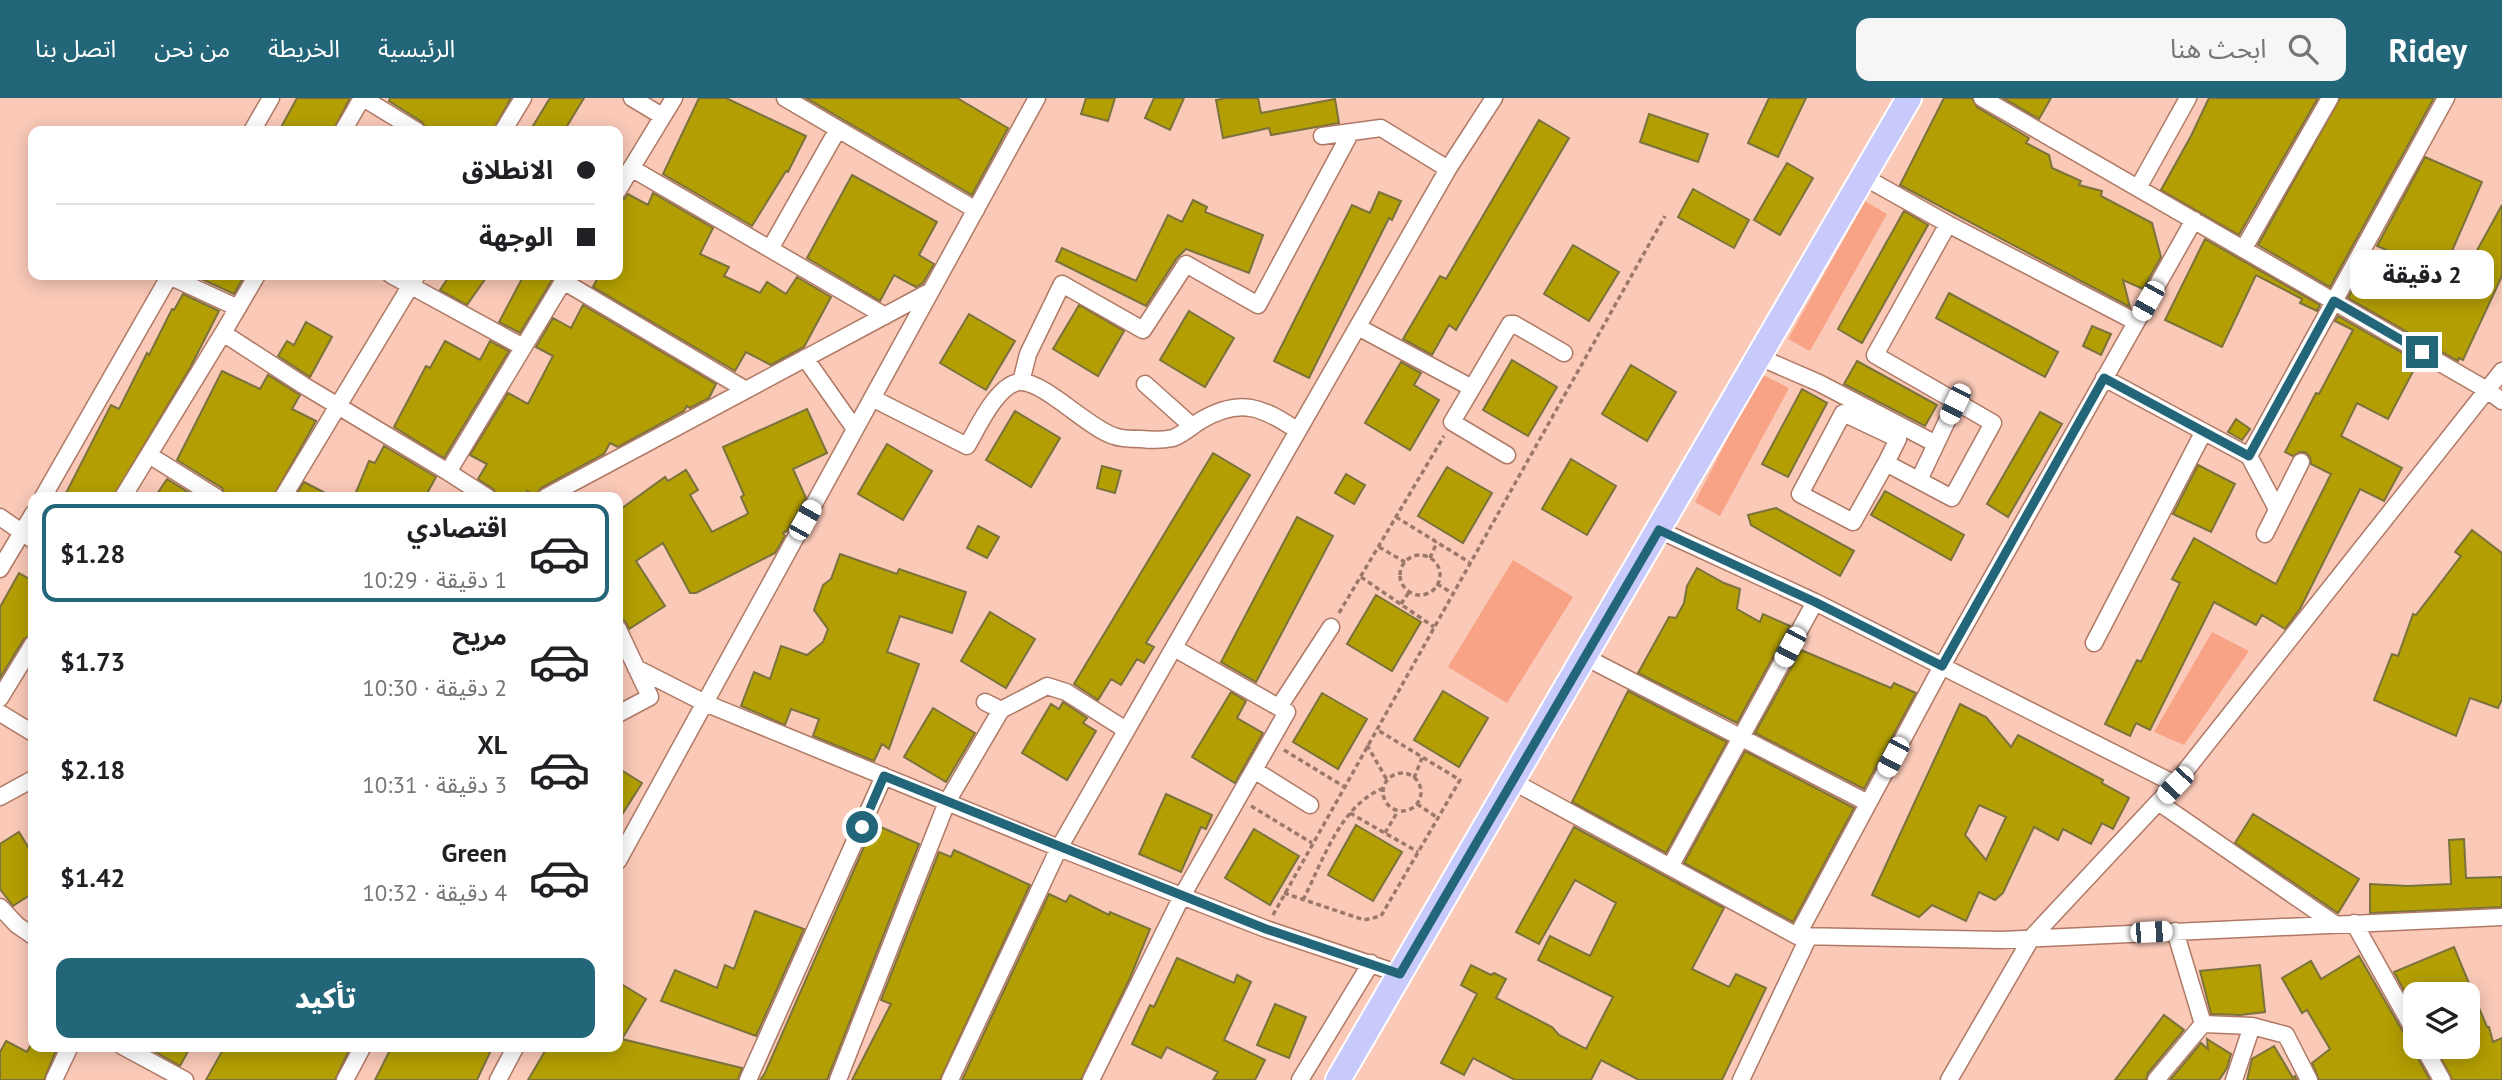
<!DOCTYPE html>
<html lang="ar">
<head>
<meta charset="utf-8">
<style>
  body { margin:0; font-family:"PT Sans","Noto Sans Arabic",sans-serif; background:#f6f6f6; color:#202124; direction:rtl; height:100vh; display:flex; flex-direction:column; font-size:26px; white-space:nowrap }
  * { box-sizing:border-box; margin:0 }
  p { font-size:23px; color:#757577 }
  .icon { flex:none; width:38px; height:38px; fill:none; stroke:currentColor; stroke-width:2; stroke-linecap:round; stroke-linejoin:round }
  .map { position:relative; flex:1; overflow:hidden; direction:ltr }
  .drawer { position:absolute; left:28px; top:394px; width:595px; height:560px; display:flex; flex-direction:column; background:#fff; border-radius:14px; box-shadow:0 4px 18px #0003; direction:rtl }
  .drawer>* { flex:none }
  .banner { position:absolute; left:28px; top:28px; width:595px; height:154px; border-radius:14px; box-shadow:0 4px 18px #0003; direction:rtl; display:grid; align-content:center; height:154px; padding:0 28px; background:#fff }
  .tools { position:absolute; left:2403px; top:884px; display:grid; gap:14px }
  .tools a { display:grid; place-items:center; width:77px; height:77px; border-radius:14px; background:#fff; box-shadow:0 4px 18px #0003; font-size:35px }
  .end { position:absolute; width:32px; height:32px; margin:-16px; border:9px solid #246679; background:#fff; box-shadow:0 0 0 4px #fff }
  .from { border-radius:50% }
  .bubble { position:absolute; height:49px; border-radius:14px; background:#fff; box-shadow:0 4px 18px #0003; font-size:23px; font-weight:800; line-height:49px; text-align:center; direction:rtl }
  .car { position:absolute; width:21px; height:42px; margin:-21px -10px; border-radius:9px; box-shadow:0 0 5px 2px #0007; background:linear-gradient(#fff 24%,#345 0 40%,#fff 0 76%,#345 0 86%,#fff 0) }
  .banner b { display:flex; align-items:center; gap:24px; height:66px; font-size:26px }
  .banner b+b { border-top:2px solid #e0e0e0 }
  .banner i { width:18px; height:18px; background:#202124 }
  ul { padding:12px 0 0; list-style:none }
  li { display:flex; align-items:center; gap:21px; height:98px; margin:0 14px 10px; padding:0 14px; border:4px solid transparent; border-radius:14px }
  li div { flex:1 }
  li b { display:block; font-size:26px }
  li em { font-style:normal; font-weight:800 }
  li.active { border-color:#246679 }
  li>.icon { width:63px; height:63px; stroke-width:1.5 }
  .primary-button { display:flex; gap:14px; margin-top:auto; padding:14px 28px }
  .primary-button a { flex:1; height:80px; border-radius:14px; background:#246679; color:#fff; font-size:28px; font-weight:800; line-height:80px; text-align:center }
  header { display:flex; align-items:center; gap:42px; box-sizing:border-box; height:98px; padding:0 35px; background:#246679; color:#fff }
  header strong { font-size:33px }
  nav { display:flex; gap:38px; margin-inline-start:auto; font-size:24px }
  .search { width:490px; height:63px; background:#f6f6f6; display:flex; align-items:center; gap:18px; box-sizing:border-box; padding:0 24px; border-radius:14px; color:#757577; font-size:26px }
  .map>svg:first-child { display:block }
  .green { fill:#f8a385 }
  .building { fill:#b39f03; stroke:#7b723c; stroke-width:2; fill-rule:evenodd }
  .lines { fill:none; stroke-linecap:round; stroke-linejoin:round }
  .street-casing { stroke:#b07965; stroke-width:19 }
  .primary-casing { stroke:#fff; stroke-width:28 }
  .path { stroke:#9c786c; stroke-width:3.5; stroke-dasharray:5 3.5; stroke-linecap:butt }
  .street { stroke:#fff; stroke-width:16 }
  .primary { stroke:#c7cafb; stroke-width:24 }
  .route { stroke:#246679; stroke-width:9 }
</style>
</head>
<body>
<header>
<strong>Ridey</strong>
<div class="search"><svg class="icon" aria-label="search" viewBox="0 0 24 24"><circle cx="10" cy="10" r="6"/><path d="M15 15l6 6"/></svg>ابحث هنا</div>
<nav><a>الرئيسية</a><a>الخريطة</a><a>من نحن</a><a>اتصل بنا</a></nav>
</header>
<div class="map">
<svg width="2502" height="982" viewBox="0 0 2502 982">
  <rect width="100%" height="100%" fill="#fac9b8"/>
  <!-- green -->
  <path class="green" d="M1865 103 1887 116 1810 253 1788 241Z
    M1761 276 1789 290 1720 418 1695 404Z
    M1513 462 1573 499 1507 605 1448 569Z
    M2212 534 2249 553 2184 647 2154 634Z"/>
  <!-- building -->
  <path class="building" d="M297 0H350L333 33H279Z
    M390 0H511L493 33H427L422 24 389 3Z
    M550 0H584L564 33H542L533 28Z
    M699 0H726L806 38 788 74 786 73 752 128 663 76Z
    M806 0H957L1008 30 972 97Z
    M1086 0H1115L1108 23 1081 16Z
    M1154 0H1184L1170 32 1145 20Z
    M1227 0H1258L1261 15 1335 1 1339 25 1271 37 1269 30 1223 40 1216 2Z
    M1769 0H1806L1778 59 1748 45Z
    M1944 0H1972L1977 9 2029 40 2026 45 2049 57 2052 70 2081 83 2079 87 2102 93 2101 98 2152 125 2161 159 2143 191 2123 182 2130 209 1900 87Z
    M2003 0H2051L2039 21Z
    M2209 0H2318L2239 137 2161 92 2191 38Z
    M2340 0H2434L2330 189 2258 147Z
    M1649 16 1708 36 1698 64 1640 44Z
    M1539 22 1569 40 1456 232 1449 227 1432 257 1403 241 1440 178 1446 181Z
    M2425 59 2482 84 2442 176 2459 185 2502 107V178L2463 262 2459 260 2458 263 2348 200 2358 181 2378 190 2394 155 2377 148Z
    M1787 65 1813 80 1780 137 1754 122Z
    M852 77 937 124 919 157 934 166 923 185 916 189 894 177 880 203 807 160Z
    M1693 91 1749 122 1734 150 1678 119Z
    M1379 94 1401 103 1392 122 1389 120 1309 280 1274 263 1352 107 1370 115Z
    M653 95 713 130 700 156 729 169 724 178 760 195 767 184 786 196 797 179 831 199 804 249 771 267 746 254 735 273 593 189 599 177H618V102L624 101 628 96 648 107Z
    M1193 102 1207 109 1205 114 1263 137 1249 175 1186 151 1177 160 1146 208 1056 163 1062 150 1136 183 1168 117 1182 124Z
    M1904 113 1928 127 1862 245 1838 231Z
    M2205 141 2320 207 2317 213 2300 205 2302 201 2256 177 2222 249 2165 222Z
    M1573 147 1619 174 1589 223 1544 196Z
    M193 177H245L234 196Z
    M450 177H488L467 207 440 192Z
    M524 177H555L520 235 499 224Z
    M1949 195 2058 254 2045 279 1936 220Z
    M183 196 219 213 190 270 113 399H64L111 307 119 311 147 255 149 257 172 211 174 212Z
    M583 207 716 286 709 300 690 310 687 308 684 313 618 349 610 345 604 356 541 390 536 398 527 393 524 399H497L493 391 478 381 487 366 470 357 508 295 528 306 553 258 536 249 553 220 571 230Z
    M1079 207 1124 233 1098 278 1053 251Z
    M1189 213 1234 240 1205 289 1160 262Z
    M969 216 1015 243 986 292 940 265Z
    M2338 218 2418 264 2388 321 2357 305 2341 338 2402 370 2384 403 2360 391 2300 511 2285 531 2262 517 2256 527 2214 504 2150 632 2136 625 2130 638 2105 626 2137 562 2141 564 2180 485 2172 481 2194 440 2276 486 2331 376 2311 366 2310 359 2305 354H2300L2293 358 2285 354 2316 295 2319 296 2353 232 2335 223Z
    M306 224 332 239 310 279 278 258 287 243 294 247Z
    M2092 228 2111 236 2101 257 2083 248Z
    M445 243 480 262 490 243 509 253 444 360 394 329 426 268 430 270Z
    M1512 262 1557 289 1528 338 1483 312Z
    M1857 263 1937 307 1925 328 1844 286Z
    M1401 264 1421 275 1414 287 1439 302 1410 352 1365 325Z
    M1631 267 1676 294 1647 343 1602 316Z
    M222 273 260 291 268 277 300 297 292 311 316 323 273 399H226L222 390 177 362Z
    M1802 291 1827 305 1788 379 1762 366Z
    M807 311 827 355 793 371 806 400 787 433 783 435 785 438 775 455 696 495H690L663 445 636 463 665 508 629 531 625 523 618 519V413L665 379 668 383 686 372 698 392 690 397 712 434 746 417 748 415 741 399 744 397 723 349Z
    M1015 313 1060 340 1031 389 986 362Z
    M2040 314 2062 326 2008 419 1987 406Z
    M2236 321 2250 331 2242 342 2228 334Z
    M887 346 932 373 903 422 858 396Z
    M384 348 436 379 425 399H354L369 363 375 365Z
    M1213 355 1250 377 1146 545 1154 549 1144 565 1137 561 1121 587 1111 581 1098 602 1074 586Z
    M1571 361 1616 388 1587 437 1542 411Z
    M2198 367 2235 386 2211 434 2173 416Z
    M1102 368 1121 373 1115 395 1097 390Z
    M1447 369 1492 395 1463 445 1418 418Z
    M1346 376 1365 387 1354 406 1335 395Z
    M167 381 196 399H155Z
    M304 384 333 399H295Z
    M1885 393 1964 437 1951 462 1871 417Z
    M1776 410 1854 453 1840 478 1751 427 1748 417Z
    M1297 419 1333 438 1256 584 1221 564Z
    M978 428 999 439 987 460 967 450Z
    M2472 432 2502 455V601L2498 610 2470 600 2456 638 2374 602 2392 556 2398 558 2413 516 2416 517 2461 458 2455 454Z
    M840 456 897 476 899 471 966 494 952 535 900 518 887 554 919 566 889 651 882 646 874 663 813 638 819 621 791 611 785 627 741 608 754 574 770 581 781 548 807 557 823 544 828 531 814 512 823 487 831 481Z
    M1697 470 1724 485 1740 491 1737 511 1760 524 1763 516 1790 528 1737 625 1638 575 1669 519 1676 520 1684 505 1687 488Z
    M19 475 33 483V536L24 541 0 580V509Z
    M1376 497 1421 524 1392 573 1347 546Z
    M990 514 1035 541 1006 590 961 563Z
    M1801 552 1891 590 1894 585 1916 595 1864 691 1755 635Z
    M1443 593 1488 620 1459 669 1414 642Z
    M1628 593 1727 644 1666 755 1572 704Z
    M1231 594 1246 603 1237 620 1263 635 1235 685 1192 659Z
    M1322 595 1367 621 1338 671 1293 644Z
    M1063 604 1087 620 1083 625 1096 633 1067 682 1022 655 1051 606 1059 611Z
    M1960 606 1986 619 2011 649 2018 637 2103 682 2102 685 2129 700 2113 731 2102 725 2091 746 2063 731 2058 742 2034 729 2003 795 1995 802 1979 794 1966 823 1932 807 1919 819 1872 797ZM1979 707 2006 719 1986 762 1965 737Z
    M933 610 975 635 946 684 904 659Z
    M1745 653 1854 710 1793 824 1684 765Z
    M618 670 642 685 618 723Z
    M1166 696 1212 717 1206 731 1201 729 1181 774 1139 756Z
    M2253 716 2359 781 2338 815 2235 745Z
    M874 726 919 746 827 982H760L765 975Z
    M1356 727 1402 754 1373 803 1328 777Z
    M1574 729 1724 810 1692 871 1729 889 1736 876 1766 890 1722 982H1639L1601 962 1591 982H1515L1473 960 1464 977 1441 965 1477 896 1461 887 1471 867 1491 877 1494 875 1506 881 1496 900 1552 929 1559 937 1586 951 1613 899 1538 862 1550 838 1590 858 1616 805 1575 782 1539 846 1516 834Z
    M1254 731 1299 758 1270 807 1225 780Z
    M19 734 33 757V795L13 808 0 791V746Z
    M2464 741 2466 780 2502 779V809L2370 815V786L2408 788 2451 786 2449 742Z
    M954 752 1030 787 940 982H852L891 906 881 902 939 754 951 759Z
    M1049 796 1066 804 1070 797 1109 817 1110 814 1150 831 1130 880 1081 982H962Z
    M755 813 804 831 756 938 661 903 675 872 717 890 725 867 734 871Z
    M2454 849 2487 929H2489L2493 944 2502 940V982H2452L2435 948H2468V896H2415V913L2394 874Z
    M2359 858 2406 939 2413 944 2414 953 2430 982H2319L2312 965 2330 951 2307 912 2302 915 2282 880 2311 863 2321 881Z
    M1177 860 1234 885 1237 877 1251 884 1224 942 1265 962 1255 982H1213L1218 974 1167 949 1161 960 1132 946 1150 907 1154 909Z
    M2260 867 2265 914 2240 917 2211 916 2200 873Z
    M618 884 646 901 622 941 742 970 738 982H528L548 948H618Z
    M1275 906 1306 919 1289 960 1257 947Z
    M2164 917 2184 932 2148 975 2146 982H2115Z
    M2207 941 2231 956 2227 970 2219 982H2170L2201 945 2208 951Z
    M6 943 27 954 30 948H58L44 982H0V954Z
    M145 948H191L180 968Z
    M225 948H351L335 982H206Z
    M392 948H493L477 982H375Z
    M2274 948 2293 980 2295 978 2297 982H2247L2252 961Z"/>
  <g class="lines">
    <defs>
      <path id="street" d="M363 0 417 33
        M632 0 662 18
        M785 0 976 112
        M1982 0 2487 292 2502 303
        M252 33 271 0
        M343 33 362 0
        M503 33 523 0
        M1322 38 1381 30 1448 71
        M631 70 885 218
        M1864 79 1948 126 2136 224
        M2138 90 2188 0
        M618 92 674 0
        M2244 150 2330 0
        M770 151 838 31
        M257 177 223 235 303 287 448 374
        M391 177 523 249
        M169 178 238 210
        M563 183 746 292
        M1358 229 1472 290
        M1759 259 1819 285 1936 346
        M805 260 855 331
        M2104 280 2249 358 2277 411
        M1021 284 1028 256 1062 186 1143 232 1186 166 1258 207 1351 34
        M1145 286 1192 328
        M872 300 967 348C977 331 998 284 1021 284 1045 284 1088 330 1114 338 1121 341 1132 341 1141 341 1150 342 1164 342 1173 340 1182 337 1192 328 1200 323 1240 299 1263 309 1298 333
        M149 357 216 399
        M1507 357 1452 324 1510 226H1514L1564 255
        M2249 358 2446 0
        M1886 365 1898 341 1843 315 1800 396 1853 424 1886 365 1952 400 1993 325 1875 257 1948 126
        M1919 382 1955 306
        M43 399 170 177
        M123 399 223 235
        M283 399 417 177
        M487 399 448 374 567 177
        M546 399 931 193
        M0 419 33 442
        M1659 432 1815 504 2175 686 2032 839 1949 982
        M2265 436 2301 364
        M0 471 33 416
        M618 531 650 599 618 616
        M2094 545 2203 335
        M1585 559 1868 705
        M636 570 705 605 1059 750 1448 71 1494 0
        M0 600 33 546
        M985 604 1001 612 1047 588 1066 594 1126 632
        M1279 609 1331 529
        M0 615 33 635
        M1254 672 1310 707
        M1514 684 1797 838 2001 842 2502 819
        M2175 686 2502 273
        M0 699 33 681
        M2158 704 2335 826
        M618 763 1037 0
        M1670 769 1815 504
        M0 809 17 827 33 838
        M2354 825 2415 934
        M2175 833 2203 926
        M1797 838 1942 568 2194 122
        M122 948 185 982
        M2423 948 2442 982
        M54 982 70 948
        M345 982 363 948
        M498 982 516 948
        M748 982 884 678
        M838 982 947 704 1001 612
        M950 982 1059 750 1266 831 1400 876
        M1091 982 1182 798 1287 614 1174 550
        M1300 982 1371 865
        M1741 982 1809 838
        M2156 982 2203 926 2252 928 2286 937 2309 982
        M2234 982 2252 928"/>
      <path id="primary" d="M1338 982 1909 0"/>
    </defs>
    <!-- street casing -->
    <use href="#street" class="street-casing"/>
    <!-- primary casing -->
    <use href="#primary" class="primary-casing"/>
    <!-- path -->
    <path class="path" d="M1396 419 1469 464
      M1379 449 1405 464
      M1400 477a20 20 0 1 1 40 0a20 20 0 1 1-40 0Z
      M1430 460 1437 444
      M1361 479 1434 529
      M1437 486 1452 495
      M1401 506 1409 494
      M1339 515 1444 338
      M1367 647 1387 682
      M1284 652 1343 688
      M1383 694a19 19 0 1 1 38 0a19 19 0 1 1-38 0Z
      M1414 680 1422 660
      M1417 706 1438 720
      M1251 708 1312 745
      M1350 715 1418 754
      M1385 735 1398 713
      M1284 795 1364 822 1381 818 1460 682 1376 631
      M1303 802C1323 763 1340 707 1384 690
      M1273 817 1665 118"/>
    <!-- street -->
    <use href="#street" class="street"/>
    <!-- primary -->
    <use href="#primary" class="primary"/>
  </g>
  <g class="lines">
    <!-- route -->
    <path class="route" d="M862 729 884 678 1266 831 1400 876 1659 432 1815 504 1942 568 2104 280 2249 358 2334 203 2422 254"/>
  </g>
</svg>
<div class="tools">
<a><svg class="icon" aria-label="layers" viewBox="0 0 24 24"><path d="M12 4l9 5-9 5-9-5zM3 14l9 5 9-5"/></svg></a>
</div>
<i class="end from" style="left:862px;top:729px"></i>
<i class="end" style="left:2422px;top:254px"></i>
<div class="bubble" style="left:2350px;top:152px;width:144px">2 دقيقة</div>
<i class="car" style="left:2148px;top:203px;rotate:209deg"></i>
<i class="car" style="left:1955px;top:306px;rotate:206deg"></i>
<i class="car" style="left:805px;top:422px;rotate:29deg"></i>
<i class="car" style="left:1790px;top:549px;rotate:208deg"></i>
<i class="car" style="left:1893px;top:659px;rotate:208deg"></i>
<i class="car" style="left:2175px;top:687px;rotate:223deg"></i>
<i class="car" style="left:2151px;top:834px;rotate:87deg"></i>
<div class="banner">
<b><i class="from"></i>الانطلاق</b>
<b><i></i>الوجهة</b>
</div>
<section class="drawer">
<ul>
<li class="active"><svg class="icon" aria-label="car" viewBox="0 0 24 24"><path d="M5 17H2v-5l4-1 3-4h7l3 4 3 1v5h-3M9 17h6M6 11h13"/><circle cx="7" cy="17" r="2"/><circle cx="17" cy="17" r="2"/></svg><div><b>اقتصادي</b><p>1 دقيقة · 10:29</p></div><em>$1.28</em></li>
<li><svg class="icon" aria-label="car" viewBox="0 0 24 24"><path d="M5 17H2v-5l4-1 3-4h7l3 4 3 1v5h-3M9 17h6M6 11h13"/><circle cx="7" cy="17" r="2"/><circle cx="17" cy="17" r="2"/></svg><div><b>مريح</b><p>2 دقيقة · 10:30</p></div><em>$1.73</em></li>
<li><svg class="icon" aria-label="car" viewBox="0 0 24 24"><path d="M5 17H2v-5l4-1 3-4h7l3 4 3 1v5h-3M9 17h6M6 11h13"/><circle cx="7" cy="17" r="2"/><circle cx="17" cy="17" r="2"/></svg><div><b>XL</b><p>3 دقيقة · 10:31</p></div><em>$2.18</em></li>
<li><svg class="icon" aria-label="car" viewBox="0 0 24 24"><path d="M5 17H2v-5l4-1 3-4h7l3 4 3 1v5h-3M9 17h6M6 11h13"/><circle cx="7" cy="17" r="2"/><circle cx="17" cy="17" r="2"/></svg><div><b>Green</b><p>4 دقيقة · 10:32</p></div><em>$1.42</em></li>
</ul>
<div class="primary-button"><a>تأكيد</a></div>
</section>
</div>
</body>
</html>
